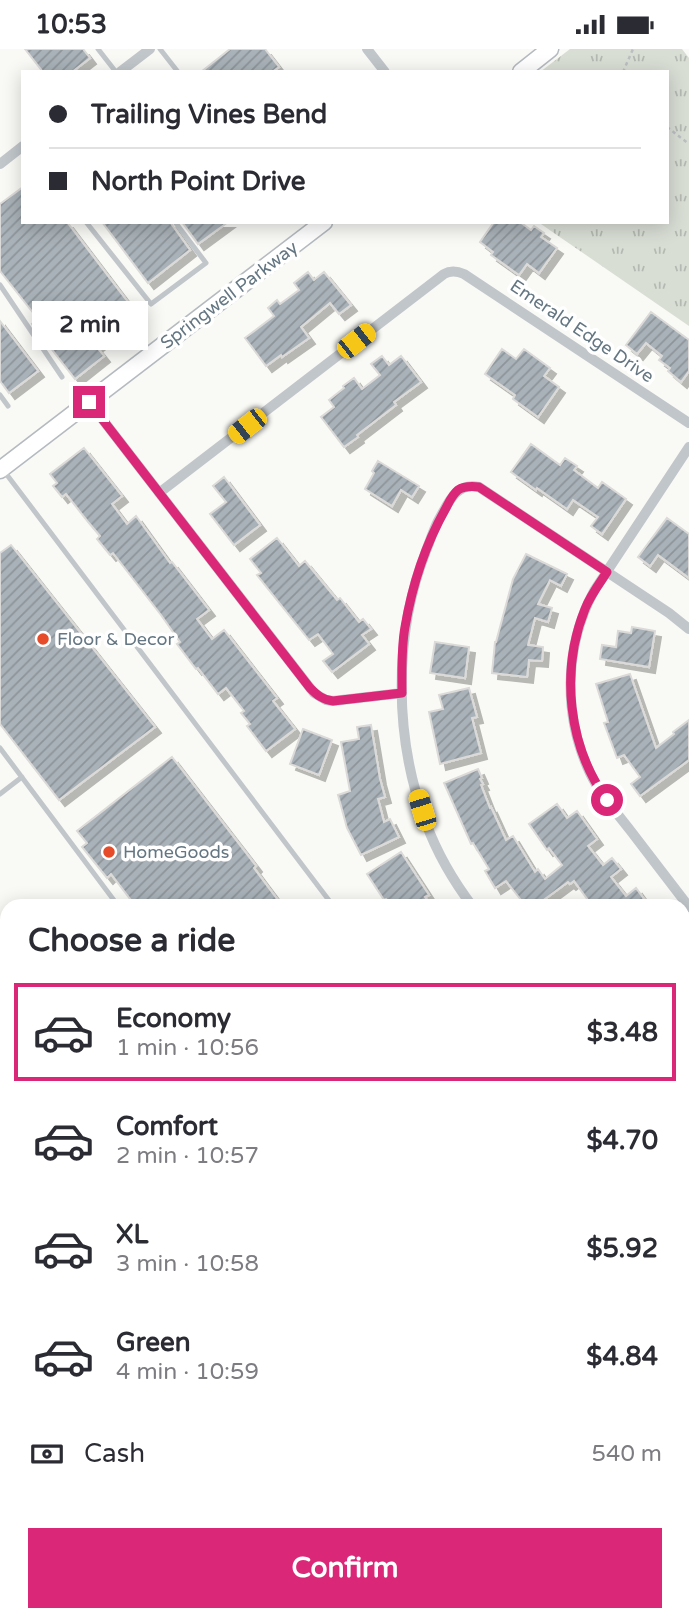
<!DOCTYPE html>
<html lang="en">
<head>
<meta charset="utf-8">
<style>
  body { margin:0; font-family:"Varela Round",sans-serif; background:#f2f2f3; color:#2b2b33; height:100vh; display:flex; flex-direction:column; font-size:26px; white-space:nowrap }
  * { box-sizing:border-box; margin:0 }
  p { font-size:23px; color:#7c7c81 }
  .icon { flex:none; width:38px; height:38px; fill:none; stroke:currentColor; stroke-width:2; stroke-linecap:round; stroke-linejoin:round }
  .map { position:relative; flex:1; overflow:hidden }
  .details { position:absolute; left:0px; top:850px; width:690px; height:723px; display:flex; flex-direction:column; background:#fff; border-radius:21px 21px 0 0; box-shadow:0 4px 18px #0003 }
  .details>* { flex:none }
  .banner { position:absolute; left:21px; top:21px; width:648px; height:154px; border-radius:0px; box-shadow:0 4px 18px #0003; display:grid; align-content:center; height:154px; padding:0 28px; background:#fff }
  .end { position:absolute; width:32px; height:32px; margin:-16px; border:9px solid #db2777; background:#fff; box-shadow:0 0 0 4px #fff }
  .from { border-radius:50% }
  .bubble { position:absolute; height:49px; border-radius:0px; background:#fff; box-shadow:0 4px 18px #0003; font-size:23px; font-weight:800; line-height:49px; text-align:center }
  .car { position:absolute; width:21px; height:42px; margin:-21px -10px; border-radius:9px; box-shadow:0 0 5px 2px #0007; background:linear-gradient(#f5c518 24%,#345 0 40%,#f5c518 0 76%,#345 0 86%,#f5c518 0) }
  .banner b { display:flex; align-items:center; gap:24px; height:66px; font-size:26px }
  .banner b+b { border-top:2px solid #e1e1e2 }
  .banner i { width:18px; height:18px; background:#2b2b33 }
  ul { padding:0; list-style:none }
  li { display:flex; align-items:center; gap:21px; height:98px; margin:0 14px 10px; padding:0 14px; border:4px solid transparent; border-radius:0px }
  li div { flex:1 }
  li b { display:block; font-size:26px }
  li em { font-style:normal; font-weight:800 }
  li.active { border-color:#db2777 }
  li>.icon { width:63px; height:63px; stroke-width:1.5 }
  h2 { padding:0 28px; font-size:32px; line-height:84px }
  .pay { display:flex; align-items:center; gap:18px; height:77px; padding:0 28px; font-size:26px }
  .pay p { margin-inline-start:auto }
  .action { display:flex; gap:14px; margin-top:auto; padding:14px 28px }
  .action a { flex:1; height:80px; border-radius:0px; background:#db2777; color:#fff; font-size:28px; font-weight:800; line-height:80px; text-align:center }
  .status { display:flex; justify-content:space-between; align-items:center; height:49px; padding:0 35px; background:#fff; direction:ltr }
  .status svg { height:19px; fill:currentColor }
  .map>svg:first-child { display:block }
  .grass { fill:url(#grass-tufts) }
  .building { fill:url(#building-hatch); stroke:#dbdad8; stroke-width:2; filter:url(#shadow) }
  .lines { fill:none; stroke-linecap:round; stroke-linejoin:round }
  .secondary-casing { stroke:#b4babf; stroke-width:19 }
  .primary-casing { stroke:#b5babe; stroke-width:21 }
  .path { stroke:#bbbfc1; stroke-width:2.5; stroke-dasharray:3.5 3.5; stroke-linecap:butt }
  .lane { stroke:#c1c6ca; stroke-width:5 }
  .street { stroke:#c1c6ca; stroke-width:10 }
  .secondary { stroke:#fff; stroke-width:16 }
  .primary { stroke:#fff; stroke-width:18 }
  .route { stroke:#db2777; stroke-width:9 }
  .poi-dot { fill:#e64c29; stroke:#fff; stroke-width:2.5 }
  .labels { text-anchor:middle; dominant-baseline:central; stroke-width:7; stroke-linejoin:round; paint-order:stroke }
  .street-label { font-size:18px; fill:#637682; stroke:#fff }
  .poi-label { font-size:18px; fill:#637682; stroke:#fff; text-anchor:start }
</style>
</head>
<body>
<div class="status"><b>10:53</b><svg viewBox="0 0 49 12"><path d="M0 12V9h3v3zM5 12V6h3v6zM10 12V3h3v9zM15 12V0h3v12zM26 1h20v11H26zM47 4h2v5h-2z"/></svg></div>
<div class="map">
<svg width="689" height="1573" viewBox="0 0 689 1573">
  <defs>
    <pattern id="grass-tufts" width="24" height="20" patternUnits="userSpaceOnUse" patternTransform="scale(1.75)"><rect width="24" height="20" fill="#d9ded5"/><path d="M3 7l-1-3M5 7V3M7 7l1-3M15 17l-1-3M17 17v-4M19 17l1-3" fill="none" stroke="#b4b9b2"/></pattern>
    <pattern id="building-hatch" width="6" height="6" patternUnits="userSpaceOnUse" patternTransform="scale(1.75)"><rect width="6" height="6" fill="#a9b2b8"/><path d="M-1 1l2-2M0 6l6-6M5 7l2-2" fill="none" stroke="#8d959b"/></pattern>
    <filter id="shadow"><feDropShadow dx="6" dy="6" stdDeviation="0" flood-color="#0004"/></filter>
  </defs>
  <rect width="100%" height="100%" fill="#f9f9f6"/>
  <!-- grass -->
  <path class="grass" d="M570 0H682L689 9V277L538 173H667V23H540Z"/>
  <!-- building -->
  <path class="building" d="M25 0H83L90 9 72 23H43Z
    M230 0H265L279 18 272 23H201Z
    M23 138V173H67L137 265 96 297 104 307 75 330 32 275 38 270 0 222V155Z
    M102 173H170L190 201 148 234Z
    M182 173H228L198 195Z
    M494 173H520L531 181 534 177 544 184 541 188 557 199 539 224 527 215 519 226 491 206 493 203 480 193Z
    M308 223 314 231 324 223 351 256 339 265 330 254 301 278 309 289 282 308 281 306 266 317 245 289 274 267 268 259 277 251 280 255 299 241 294 234Z
    M651 263 689 291V322L681 333 668 322 670 319 659 311 662 307 646 294 637 305 626 296Z
    M0 272 38 322 9 344 0 332Z
    M502 300 516 310 524 300 550 319 544 327 559 338 538 368 513 350 515 346 485 325Z
    M382 307 389 316 401 307 421 333 394 353 396 356 357 386 358 388 344 398 321 368 334 358 329 351 344 339 343 337 354 329 362 340 380 326 371 315Z
    M531 395 560 416 565 409 577 417 574 421 598 439 602 433 626 450 602 485 591 477 598 468 573 451 567 460 537 439 536 441 511 423Z
    M84 399 122 447 112 455 127 475 136 467 170 514 172 513 209 561 197 570 212 590 224 581 277 649 273 652 295 680 266 702 247 677 250 675 241 664 244 662 226 639 218 645 198 619 196 620 177 595 180 593 161 566 113 504 110 506 97 490 100 487 89 474 66 445 62 448 53 437 57 434 50 425Z
    M378 412 419 437 412 448 401 441 392 457 365 440 374 424 372 422Z
    M224 428 260 476 234 496 210 465 226 453 213 437Z
    M667 469 689 485V529L658 506 650 517 638 508Z
    M277 489 299 517 305 512 337 551 340 549 359 573 363 570 371 580 362 586 369 595 332 623 323 612 333 605 318 585 309 591 257 526 261 524 250 510Z
    M11 496 155 678 59 751 0 675V504Z
    M526 505 567 525 561 537 550 531 538 555 552 559 548 573 535 569 528 596 543 598 542 612 529 611 527 628 492 624 495 593H496L513 530Z
    M632 578 655 582 649 618 600 610 602 596 616 598 618 582 631 584Z
    M435 593 469 598 465 629 430 624Z
    M630 625 656 699 674 685 673 683 689 671V711L640 747 631 735 640 728 624 706 617 709 604 674 608 673 596 635Z
    M469 639 477 668 472 669 481 704 440 715 429 663 443 660 439 646Z
    M371 676 380 730 385 748 378 750 384 773 390 770 399 788 361 806 347 779 338 746 350 742 341 693 359 690 357 678Z
    M303 680 332 691 319 726 290 715Z
    M172 708 256 817 254 819 283 858H124V856L130 850 111 825 107 829 82 798 87 794 77 782Z
    M478 720 482 729 480 730 483 735 481 736 490 759 491 758 506 791 513 787 535 823 538 820 545 830 562 816 549 799 547 801 529 775 557 755 567 769 577 762 597 790 588 797 603 816 612 809 621 820 611 828 626 847 636 839 644 850 640 852 644 858H593L574 832 570 835 568 833 545 850 551 858H513L521 851 506 832 495 839 485 822 489 820 473 794 471 795 444 734Z
    M401 803 429 846 425 848 431 858H390L386 850 384 851 367 825Z"/>
  <g class="lines">
    <defs>
      <path id="secondary" d="M521 23 550 0
        M0 421 324 173"/>
      <path id="primary" d="M0 1400 7 1410
        M0 1452 7 1461
        M88 1566 93 1573
        M127 1566 132 1573"/>
    </defs>
    <!-- secondary casing -->
    <use href="#secondary" class="secondary-casing"/>
    <!-- primary casing -->
    <use href="#primary" class="primary-casing"/>
    <!-- path -->
    <path class="path" d="M623 23 633 0
      M667 78 689 95"/>
    <!-- lane -->
    <path class="lane" d="M98 0 116 23
      M160 0 178 23
      M86 173 151 255 206 214 175 173
      M0 236 62 328
      M0 346 8 357
      M4 422 334 858
      M0 699 119 858
      M0 745 22 728
      M0 1024 7 1019
      M0 1032 7 1041
      M0 1091 7 1100
      M0 1142 7 1137
      M0 1179 7 1174
      M682 1220 689 1223
      M682 1246 689 1241
      M0 1290 7 1284
      M0 1312 7 1322
      M0 1529 7 1538
      M0 1566 7 1561
      M28 1566 32 1573
      M195 1566 201 1573
      M349 1566 351 1573
      M664 1566 669 1573
      M316 1573 319 1571 341 1566
      M537 1573 546 1566"/>
    <!-- street -->
    <path class="street" d="M367 0 385 23
      M120 23 150 0
      M0 115 23 97
      M89 353 314 644 326 651 333 652 402 644
      M689 398 594 542C564 598 563 667 590 724 600 745 616 763 630 781 650 807 669 832 689 858
      M159 444 444 225C451 221 457 222 464 225L689 374
      M473 858C454 833 437 804 426 774 394 690 393 586 426 502 430 492 433 482 438 472 448 455 455 433 479 438L669 564 689 580
      M682 1075 689 1065
      M682 1094 689 1098"/>
    <!-- secondary -->
    <use href="#secondary" class="secondary"/>
    <!-- primary -->
    <use href="#primary" class="primary"/>
  </g>
  <g class="lines">
    <!-- route -->
    <path class="route" d="M89 353 310 639C317 646 323 651 333 652L402 644C402 622 401 600 405 578 412 537 425 496 446 459 449 453 452 446 458 441 464 437 471 437 479 438L607 523C599 535 590 547 585 560 560 622 568 697 607 751"/>
  </g>
  <!-- markers -->
  <g class="poi-dot">
    <circle cx="43" cy="590" r="7"/>
    <circle cx="109" cy="803" r="7"/>
  </g>
  <g class="labels">
    <!-- street labels -->
    <g class="street-label">
      <text transform="translate(229 246) rotate(-37)">Springwell Parkway</text>
      <text transform="translate(582 282) rotate(34)">Emerald Edge Drive</text>
    </g>
    <!-- poi labels -->
    <g class="poi-label">
      <text x="57" y="590">Floor &amp; Decor</text>
      <text x="123" y="803">HomeGoods</text>
    </g>
  </g>
</svg>
<i class="end from" style="left:607px;top:751px"></i>
<i class="end" style="left:89px;top:353px"></i>
<div class="bubble" style="left:32px;top:252px;width:116px">2 min</div>
<i class="car" style="left:356px;top:292px;rotate:52deg"></i>
<i class="car" style="left:247px;top:377px;rotate:232deg"></i>
<i class="car" style="left:422px;top:761px;rotate:343deg"></i>
<div class="banner">
<b><i class="from"></i>Trailing Vines Bend</b>
<b><i></i>North Point Drive</b>
</div>
<section class="details">
<h2>Choose a ride</h2>
<ul>
<li class="active"><svg class="icon" aria-label="car" viewBox="0 0 24 24"><path d="M5 17H2v-5l4-1 3-4h7l3 4 3 1v5h-3M9 17h6M6 11h13"/><circle cx="7" cy="17" r="2"/><circle cx="17" cy="17" r="2"/></svg><div><b>Economy</b><p>1 min · 10:56</p></div><em>$3.48</em></li>
<li><svg class="icon" aria-label="car" viewBox="0 0 24 24"><path d="M5 17H2v-5l4-1 3-4h7l3 4 3 1v5h-3M9 17h6M6 11h13"/><circle cx="7" cy="17" r="2"/><circle cx="17" cy="17" r="2"/></svg><div><b>Comfort</b><p>2 min · 10:57</p></div><em>$4.70</em></li>
<li><svg class="icon" aria-label="car" viewBox="0 0 24 24"><path d="M5 17H2v-5l4-1 3-4h7l3 4 3 1v5h-3M9 17h6M6 11h13"/><circle cx="7" cy="17" r="2"/><circle cx="17" cy="17" r="2"/></svg><div><b>XL</b><p>3 min · 10:58</p></div><em>$5.92</em></li>
<li><svg class="icon" aria-label="car" viewBox="0 0 24 24"><path d="M5 17H2v-5l4-1 3-4h7l3 4 3 1v5h-3M9 17h6M6 11h13"/><circle cx="7" cy="17" r="2"/><circle cx="17" cy="17" r="2"/></svg><div><b>Green</b><p>4 min · 10:59</p></div><em>$4.84</em></li>
</ul>
<div class="pay"><svg class="icon" aria-label="cash" viewBox="0 0 24 24"><path d="M3 7h18v10H3z"/><circle cx="12" cy="12" r="2"/></svg>Cash<p>540 m</p></div>
<div class="action"><a>Confirm</a></div>
</section>
</div>
</body>
</html>
